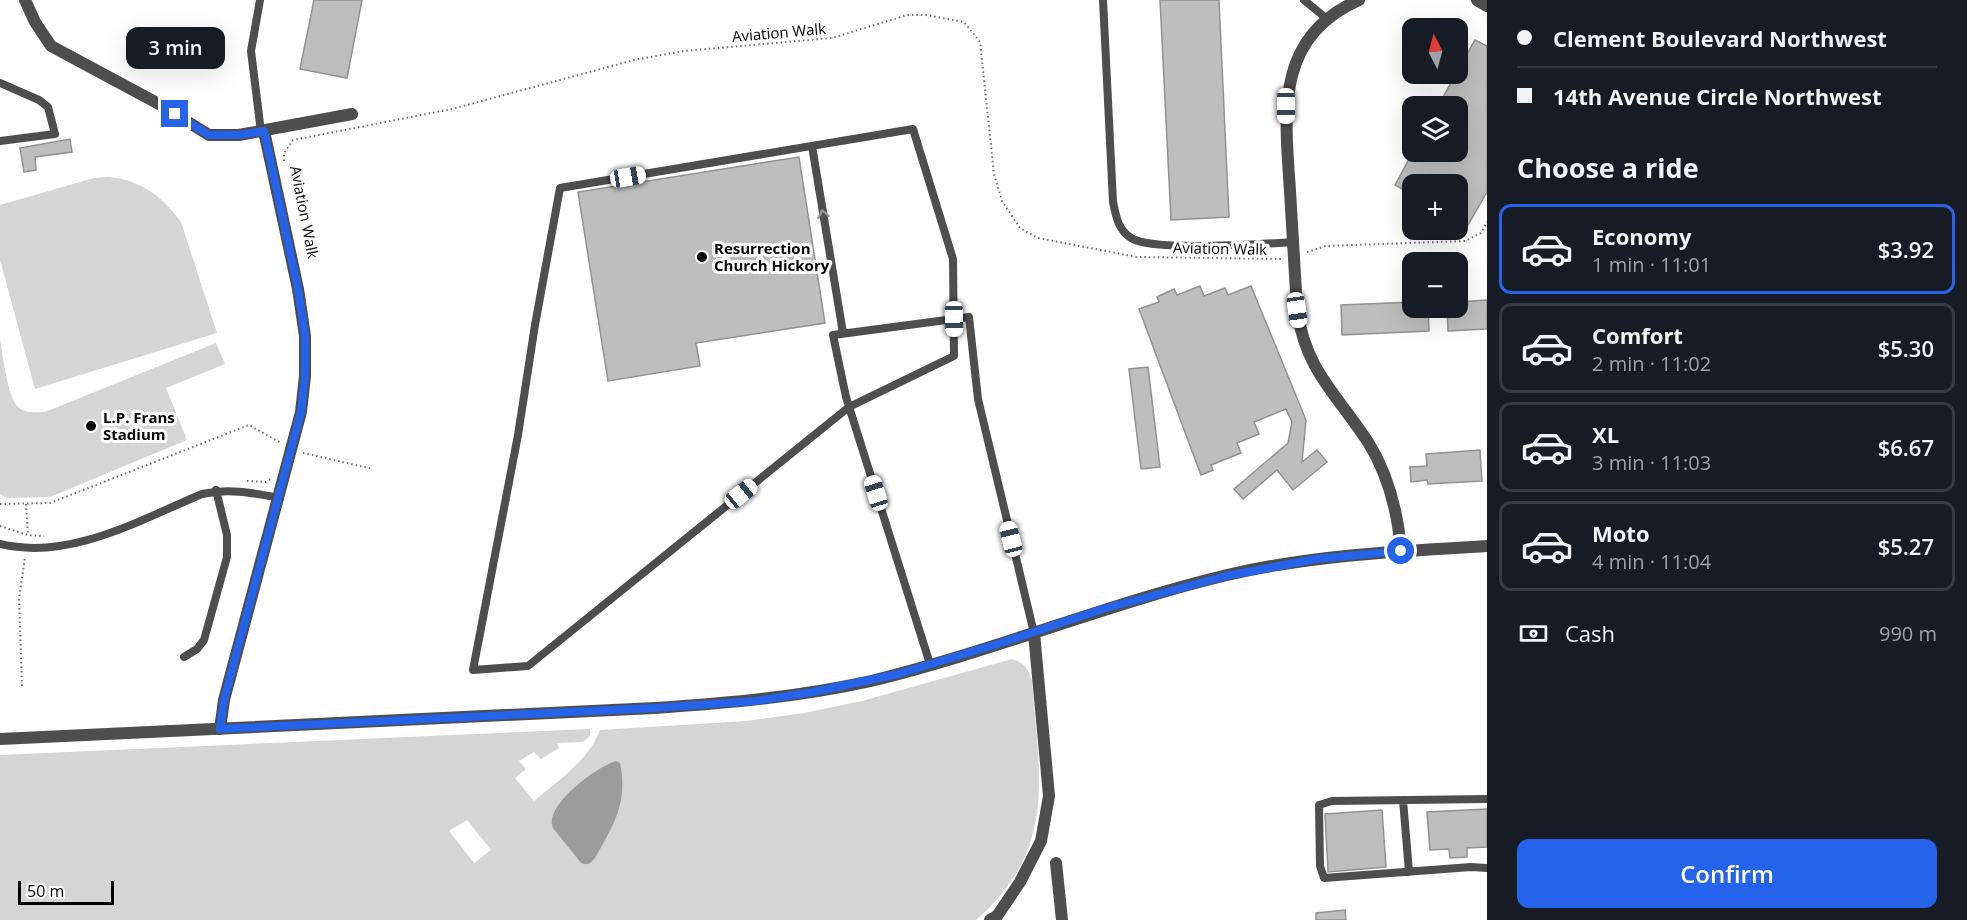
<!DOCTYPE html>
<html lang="en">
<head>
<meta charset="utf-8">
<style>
  body { margin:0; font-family:"Open Sans",sans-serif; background:#242831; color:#f1f3f6; height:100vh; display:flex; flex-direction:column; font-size:22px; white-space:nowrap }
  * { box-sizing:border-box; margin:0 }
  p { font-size:20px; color:#9ea1a6 }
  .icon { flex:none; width:33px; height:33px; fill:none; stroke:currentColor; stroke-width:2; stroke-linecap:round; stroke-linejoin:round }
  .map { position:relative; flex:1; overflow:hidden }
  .side { display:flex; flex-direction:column; background:#171b24; width:480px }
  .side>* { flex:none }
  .top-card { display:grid; align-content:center; height:132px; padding:0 30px; background:#171b24 }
  .needle { width:39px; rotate:354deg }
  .controls { position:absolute; left:1402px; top:18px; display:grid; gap:12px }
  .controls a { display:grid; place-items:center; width:66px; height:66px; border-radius:12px; background:#171b24; box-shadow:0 6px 24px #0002; font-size:30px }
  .scale { position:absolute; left:18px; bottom:15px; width:96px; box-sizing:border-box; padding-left:6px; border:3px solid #000; border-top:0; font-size:16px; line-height:21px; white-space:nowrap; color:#000; -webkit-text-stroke:4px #fff; paint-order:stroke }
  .end { position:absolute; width:27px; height:27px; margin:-14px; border:8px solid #2563eb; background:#fff; box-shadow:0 0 0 3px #fff }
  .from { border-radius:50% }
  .bubble { position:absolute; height:42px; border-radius:12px; background:#171b24; box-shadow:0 6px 24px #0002; font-size:20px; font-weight:600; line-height:42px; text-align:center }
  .car { position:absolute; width:18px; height:36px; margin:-18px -9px; border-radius:8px; box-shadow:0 0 4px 2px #0007; background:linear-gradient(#fff 24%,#345 0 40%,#fff 0 76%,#345 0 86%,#fff 0) }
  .top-card b { display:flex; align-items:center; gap:21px; height:57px; font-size:22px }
  .top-card b+b { border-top:2px solid #363941 }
  .top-card i { width:15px; height:15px; background:#f1f3f6 }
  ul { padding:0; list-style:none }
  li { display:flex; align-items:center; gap:18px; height:90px; margin:0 12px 9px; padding:0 18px; border:3px solid #363941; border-radius:12px }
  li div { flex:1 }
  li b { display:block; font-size:22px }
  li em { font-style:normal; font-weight:600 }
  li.on { border-color:#2563eb }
  li>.icon { width:54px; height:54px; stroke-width:1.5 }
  h2 { padding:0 30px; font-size:27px; line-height:72px }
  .pay { display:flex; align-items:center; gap:15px; height:66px; padding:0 30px; font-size:22px }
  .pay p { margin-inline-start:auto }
  .cta { display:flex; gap:12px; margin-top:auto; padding:12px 30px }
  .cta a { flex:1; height:69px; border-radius:12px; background:#2563eb; color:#fff; font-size:24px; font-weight:600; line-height:69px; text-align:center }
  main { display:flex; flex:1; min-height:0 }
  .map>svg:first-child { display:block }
  .green { fill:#d5d5d5; fill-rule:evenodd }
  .water { fill:#9c9c9c }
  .building { fill:#bebebe; stroke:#929292; stroke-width:1.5 }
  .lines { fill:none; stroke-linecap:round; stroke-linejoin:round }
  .path { stroke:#707070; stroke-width:2; stroke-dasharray:1.5 3; stroke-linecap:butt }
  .service { stroke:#4e4e4e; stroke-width:8 }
  .minor { stroke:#4e4e4e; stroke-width:12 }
  .tertiary { stroke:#4e4e4e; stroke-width:12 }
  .oneway { stroke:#959595 }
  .route { stroke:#2563eb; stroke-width:8 }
  .poi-dot { fill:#000; stroke:#fff; stroke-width:2 }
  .labels { text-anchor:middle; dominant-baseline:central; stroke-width:6; stroke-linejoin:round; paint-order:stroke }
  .street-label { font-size:15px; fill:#000; stroke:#fff }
  .poi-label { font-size:15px; font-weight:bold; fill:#000; stroke:#fff; text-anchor:start }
</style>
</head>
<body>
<main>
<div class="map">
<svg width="1487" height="920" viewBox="0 0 1487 920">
  <rect width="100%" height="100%" fill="#fff"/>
  <!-- green -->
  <path class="green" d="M107 177C140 179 163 197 181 222L217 333 35 389 0 260V205L94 178Z
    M0 339C3 355 7 396 18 407 25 414 36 412 45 412L216 343 225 364 166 388 187 440 50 497 7 498 0 494Z
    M1012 659C1024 663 1028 669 1032 680 1039 776 1058 849 976 920H0V755L590 729V736L583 742 557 743 559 748 541 759 534 752 519 761 526 769 515 778 534 801C559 780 588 761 600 730L746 721 804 713 862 701ZM467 820 491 850 474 863 449 831Z"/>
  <!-- water -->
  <path class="water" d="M616 761 620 763C628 803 614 824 595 858 591 863 588 866 581 863L553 828C543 806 596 767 616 761Z"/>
  <!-- building -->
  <path class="building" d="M314 0H362L347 78 300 69Z
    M1160 0H1219L1229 217 1171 220Z
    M1475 40 1487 46V192L1468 225 1458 220V184H1413V195L1395 185 1413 152H1458V106H1438Z
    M70 139 72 152 35 157 36 170 24 172 20 148Z
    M799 157 825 323 696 343 700 366 608 381 578 192Z
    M1200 286 1204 296 1225 288 1228 295 1251 286 1306 420 1302 462 1317 450 1327 462 1293 490 1277 470 1243 499 1234 489 1288 443 1292 422 1286 409 1254 422 1259 434 1237 443 1241 453 1211 465 1213 470 1201 475 1139 309 1159 302 1157 297 1174 289 1177 295Z
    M1487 300V329L1448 331 1447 308H1458V302Z
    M1413 302V308H1428L1429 331 1342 335 1341 305Z
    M1148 367 1160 467 1141 469 1129 369Z
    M1480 450 1482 481 1428 484 1427 480 1411 482 1410 467 1427 466 1426 454Z
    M1487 809V847L1467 848V857L1450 858 1449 849 1430 850 1427 812Z
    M1382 810 1386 867 1328 872 1325 814Z
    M1345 910 1346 920H1316V913Z"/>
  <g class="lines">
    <!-- path -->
    <path class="path" d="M284 161V153L293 140 452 109 634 60 684 51 832 38 907 15H926L964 22 980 42 994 174 1002 201 1020 228 1038 238 1137 257 1281 259
      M1307 252 1326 246 1465 241 1481 233 1487 222
      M303 453 373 469
      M247 481 266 482 271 479
      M0 504 50 503 249 425 281 443
      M26 504 28 535
      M0 526 28 535 44 536
      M22 686 19 599 25 557"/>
    <!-- service -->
    <path class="service" d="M260 0 251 51 261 132
      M1103 0 1113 202C1116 216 1118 230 1131 238 1153 252 1263 244 1293 242
      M1304 0 1327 19
      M0 83 39 100 48 107 55 134 0 141
      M913 129 953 259 954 356 849 407 528 666 473 670 518 435 535 325 560 188Z
      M812 146 843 333
      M0 544C69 561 140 520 202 494 229 488 253 493 280 498
      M184 657 197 649 204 640 227 557V535L216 490
      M930 664 846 397 833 335 969 317 978 399 1034 633
      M1487 799 1332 801 1319 805 1320 866 1324 878 1471 867 1487 868
      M1403 800 1409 872"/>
    <!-- minor -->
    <path class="minor" d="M25 0 35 22 51 46 159 104 209 135H239L352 114
      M1359 0C1274 37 1285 115 1290 191 1292 230 1295 270 1297 310 1306 371 1336 393 1368 442 1388 474 1398 514 1401 551
      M1477 0 1487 6
      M220 729 224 700 301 412 305 376V336L298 289 264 131
      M1056 863 1062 920
      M990 920 997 916 1020 882 1041 841 1049 796 1034 633"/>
    <!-- tertiary -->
    <path class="tertiary" d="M0 739 655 708C728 703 799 697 871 681 991 652 1106 604 1227 575 1312 555 1400 551 1487 546"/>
  </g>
  <!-- one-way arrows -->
  <defs><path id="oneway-chevron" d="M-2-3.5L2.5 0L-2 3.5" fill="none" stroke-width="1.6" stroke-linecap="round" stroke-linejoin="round" transform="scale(1.5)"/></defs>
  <use class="oneway" href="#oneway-chevron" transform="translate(823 214) rotate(-100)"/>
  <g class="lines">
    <!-- route -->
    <path class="route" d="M175 114 209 135H239L264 131 298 289 305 336V376L301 412 224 700 220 729 655 708 756 701 813 692 898 674 1001 643 1103 609 1226 576 1316 559 1401 551"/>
  </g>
  <!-- markers -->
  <g class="poi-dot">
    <circle cx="702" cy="257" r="6"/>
    <circle cx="91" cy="426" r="6"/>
  </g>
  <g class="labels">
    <!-- street labels -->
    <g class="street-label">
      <text transform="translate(779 32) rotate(-5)">Aviation Walk</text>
      <text transform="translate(305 212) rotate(79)">Aviation Walk</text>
      <text transform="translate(1220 248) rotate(1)">Aviation Walk</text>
    </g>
    <!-- poi labels -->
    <g class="poi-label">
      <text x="714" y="248">Resurrection<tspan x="714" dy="17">Church Hickory</tspan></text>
      <text x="103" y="417">L.P. Frans<tspan x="103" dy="17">Stadium</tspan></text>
    </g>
  </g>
</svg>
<div class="controls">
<a><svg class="needle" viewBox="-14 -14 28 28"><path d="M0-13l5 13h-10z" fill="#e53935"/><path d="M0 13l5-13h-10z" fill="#9ea1a6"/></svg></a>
<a><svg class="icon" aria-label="layers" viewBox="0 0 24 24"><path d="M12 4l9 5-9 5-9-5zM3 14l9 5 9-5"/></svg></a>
<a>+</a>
<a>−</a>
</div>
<div class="scale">50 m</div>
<i class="end from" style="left:1401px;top:551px"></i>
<i class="end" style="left:175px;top:114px"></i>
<div class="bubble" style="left:126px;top:27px;width:99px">3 min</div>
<i class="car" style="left:1286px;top:106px;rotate:180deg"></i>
<i class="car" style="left:628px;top:177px;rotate:81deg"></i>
<i class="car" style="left:1297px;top:310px;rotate:172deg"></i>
<i class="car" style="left:954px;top:319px;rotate:179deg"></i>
<i class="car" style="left:876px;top:493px;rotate:343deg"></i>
<i class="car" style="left:741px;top:494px;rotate:51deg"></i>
<i class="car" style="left:1011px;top:539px;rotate:346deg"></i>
</div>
<section class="side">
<div class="top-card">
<b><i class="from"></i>Clement Boulevard Northwest</b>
<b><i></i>14th Avenue Circle Northwest</b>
</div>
<h2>Choose a ride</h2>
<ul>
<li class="on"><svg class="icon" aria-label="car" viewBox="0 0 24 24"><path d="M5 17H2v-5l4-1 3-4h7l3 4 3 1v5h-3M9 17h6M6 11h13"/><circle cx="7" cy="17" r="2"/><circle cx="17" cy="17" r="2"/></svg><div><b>Economy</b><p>1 min · 11:01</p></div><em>$3.92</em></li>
<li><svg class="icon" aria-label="car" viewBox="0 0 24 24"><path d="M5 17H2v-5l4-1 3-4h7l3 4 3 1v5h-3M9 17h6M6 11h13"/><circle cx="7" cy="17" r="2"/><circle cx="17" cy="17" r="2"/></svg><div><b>Comfort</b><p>2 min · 11:02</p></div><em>$5.30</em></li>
<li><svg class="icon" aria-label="car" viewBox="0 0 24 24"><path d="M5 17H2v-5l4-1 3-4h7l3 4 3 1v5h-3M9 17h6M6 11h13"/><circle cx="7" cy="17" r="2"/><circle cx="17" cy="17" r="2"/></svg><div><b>XL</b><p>3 min · 11:03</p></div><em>$6.67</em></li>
<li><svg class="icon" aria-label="car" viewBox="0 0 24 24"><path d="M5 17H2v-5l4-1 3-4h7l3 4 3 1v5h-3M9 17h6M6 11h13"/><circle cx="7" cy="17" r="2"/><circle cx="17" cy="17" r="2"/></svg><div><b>Moto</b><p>4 min · 11:04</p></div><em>$5.27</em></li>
</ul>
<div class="pay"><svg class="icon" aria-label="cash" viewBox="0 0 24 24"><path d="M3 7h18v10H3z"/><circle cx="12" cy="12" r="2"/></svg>Cash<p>990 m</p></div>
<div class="cta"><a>Confirm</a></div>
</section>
</main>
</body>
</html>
